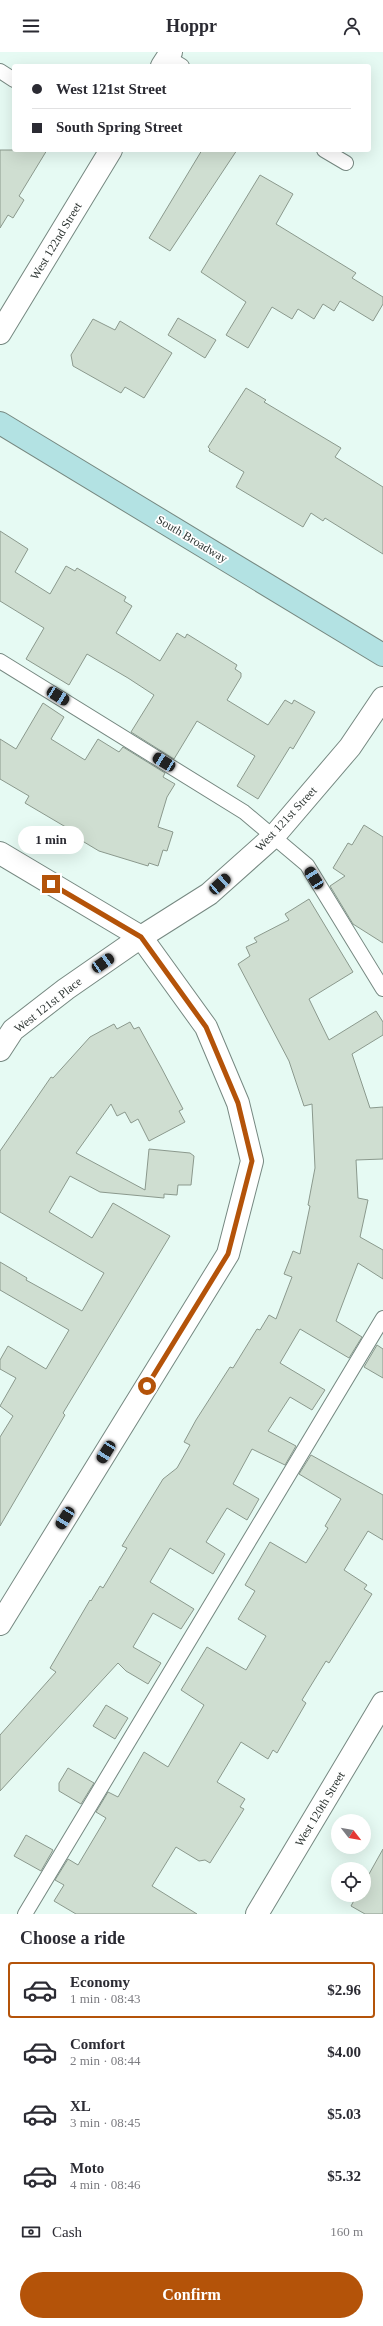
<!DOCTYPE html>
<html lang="en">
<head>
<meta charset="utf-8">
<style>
  body { margin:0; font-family:Georgia,serif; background:#f2f2f3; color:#2b2b33; height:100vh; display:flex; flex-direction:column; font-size:15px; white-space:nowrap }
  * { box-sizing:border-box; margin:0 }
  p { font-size:13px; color:#7c7c81 }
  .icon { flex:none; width:22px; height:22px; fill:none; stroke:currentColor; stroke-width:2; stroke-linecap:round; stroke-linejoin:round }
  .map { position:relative; height:1862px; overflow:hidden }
  .side { display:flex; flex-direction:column; background:#fff; flex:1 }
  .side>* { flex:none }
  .top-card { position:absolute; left:12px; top:12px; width:359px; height:88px; border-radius:4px; box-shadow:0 4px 16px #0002; display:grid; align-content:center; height:88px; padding:0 20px; background:#fff }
  .needle { width:26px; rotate:121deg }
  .fabs { position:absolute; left:331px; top:1762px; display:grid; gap:8px }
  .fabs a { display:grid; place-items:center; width:40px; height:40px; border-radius:50%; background:#fff; box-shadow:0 4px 16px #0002; font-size:20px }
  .end { position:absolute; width:18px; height:18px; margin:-9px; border:5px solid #b45309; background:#fff; box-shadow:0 0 0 2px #fff }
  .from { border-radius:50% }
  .bubble { position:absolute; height:28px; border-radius:14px; background:#fff; box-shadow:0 4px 16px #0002; font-size:13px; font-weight:700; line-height:28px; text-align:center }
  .car { position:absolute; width:12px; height:24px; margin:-12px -6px; border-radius:5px; box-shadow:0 0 3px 1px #0007; background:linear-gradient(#222 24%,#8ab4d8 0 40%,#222 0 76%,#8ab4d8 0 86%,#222 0) }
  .top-card b { display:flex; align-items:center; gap:14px; height:38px; font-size:15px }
  .top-card b+b { border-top:1px solid #e1e1e2 }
  .top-card i { width:10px; height:10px; background:#2b2b33 }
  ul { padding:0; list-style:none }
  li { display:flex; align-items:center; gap:12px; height:56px; margin:0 8px 6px; padding:0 12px; border:2px solid transparent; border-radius:4px }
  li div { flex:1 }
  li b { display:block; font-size:15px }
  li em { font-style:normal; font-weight:700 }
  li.current { border-color:#b45309 }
  li>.icon { width:36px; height:36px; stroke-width:1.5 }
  h2 { padding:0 20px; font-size:18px; line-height:48px }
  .pay { display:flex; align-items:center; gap:10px; height:44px; padding:0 20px; font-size:15px }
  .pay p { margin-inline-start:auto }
  .primary-button { display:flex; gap:8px; margin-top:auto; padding:8px 20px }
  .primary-button a { flex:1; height:46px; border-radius:24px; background:#b45309; color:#fff; font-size:16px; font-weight:700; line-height:46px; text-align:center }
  header { display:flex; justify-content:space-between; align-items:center; height:52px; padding:0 20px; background:#fff; font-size:18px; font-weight:700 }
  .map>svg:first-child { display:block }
  .building { fill:#cfded1; stroke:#8b998d }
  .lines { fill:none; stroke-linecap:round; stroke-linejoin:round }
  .service-casing { stroke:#768881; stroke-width:16 }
  .minor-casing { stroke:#768881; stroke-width:24 }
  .tertiary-casing { stroke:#768881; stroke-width:24 }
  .secondary-casing { stroke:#768881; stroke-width:24 }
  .service { stroke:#fff; stroke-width:14 }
  .minor { stroke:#fff; stroke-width:22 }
  .tertiary { stroke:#fff; stroke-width:22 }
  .secondary { stroke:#b3e2e3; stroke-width:22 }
  .route { stroke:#b45309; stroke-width:5 }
  .labels { text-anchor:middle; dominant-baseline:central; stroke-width:3.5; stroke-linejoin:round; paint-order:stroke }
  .street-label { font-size:12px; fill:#313936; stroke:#fff }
</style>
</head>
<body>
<header><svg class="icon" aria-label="menu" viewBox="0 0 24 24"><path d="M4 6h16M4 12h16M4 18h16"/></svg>Hoppr<svg class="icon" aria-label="person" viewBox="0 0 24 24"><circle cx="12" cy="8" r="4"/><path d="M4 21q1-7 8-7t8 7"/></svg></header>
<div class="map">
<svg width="383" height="1862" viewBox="0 0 383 1862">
  <rect width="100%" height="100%" fill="#e6faf3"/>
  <!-- building -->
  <path class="building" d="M0 98H47L19 144 24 148 13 166 8 163 0 176Z
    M202 98H237L170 199 149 186Z
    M260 123 293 142 276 172 356 221 352 226 383 245V252L373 269 340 249 334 259 323 252 314 267 298 257 292 267 272 255 248 296 226 283 246 250 201 220Z
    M178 266 216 288 205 306 168 283Z
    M93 267 115 278 120 269 172 301 144 346 125 335 121 341 73 314 71 303Z
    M246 336 266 348 264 350 341 396 335 405 383 435V502L325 466 323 469 311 461 303 475 236 435 244 420 209 399 210 397 208 395Z
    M0 479 28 497 15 520 50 542 66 514 75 519 77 516 126 545 124 549 132 554 116 581 160 609 177 581 185 586 187 582 237 613 235 617 241 621V625L227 648 268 673 285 648 292 652 294 648 315 660 293 697 290 695 258 747 237 734 255 704 197 669 174 707 131 680 154 643 128 626 87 602 69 633 26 607 44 576 0 549Z
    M43 651 64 665 51 687 85 708 98 687 119 700 123 695 165 721 163 725 175 732 167 745 158 775 173 780 167 799 163 798 158 814 149 811 148 814 99 799 79 787 81 784 25 751 29 744 0 727V687L16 697Z
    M364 773 383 785V891L353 872 330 834 345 824 333 816 348 791 352 793Z
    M309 847 353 920 309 947 329 988 376 959 383 970V983L352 1002 370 1056 383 1055V1107L356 1108 358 1146 368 1148 360 1185 383 1198V1227L358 1211 336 1269 362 1285 349 1306 300 1277 280 1311 325 1338 312 1358 290 1345 268 1379 296 1394 285 1413 252 1397 233 1432 259 1447 247 1468 227 1456 206 1490 225 1502 213 1522 170 1496 150 1530 194 1557 181 1577 153 1561 133 1595 161 1611 148 1632 126 1619 118 1611 0 1739V1683L56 1620 50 1616 90 1548 91 1549 100 1534 103 1536 127 1496 122 1494 163 1427 177 1416 190 1393 184 1390 196 1368 230 1315 233 1316 257 1277 260 1278 269 1263 276 1267 292 1225 284 1222 293 1199 300 1202 310 1154 308 1153 315 1116 312 1052 304 1054 289 1009 238 912 250 904 246 895 257 890 254 886 289 868 285 862Z
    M130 970 134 977 139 975 161 1015 183 1057 179 1059 185 1070 149 1089 138 1067 131 1071 125 1060 117 1064 111 1052 76 1101 145 1138 149 1097 190 1101 194 1104 191 1133H178L177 1143 164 1142V1146L100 1140 70 1124 49 1160 92 1186 113 1151 170 1184 63 1361 65 1363 0 1474V1385L13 1364 0 1354 16 1326 0 1317V1308L8 1294 46 1317 69 1278 0 1238V1210L27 1226 26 1228 82 1259 104 1221 0 1160V1099L51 1025 53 1026 90 985 114 972 117 977Z
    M377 1293 383 1297V1326L364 1315Z
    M311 1403 383 1443V1488L368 1479 344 1518 367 1533 364 1537 372 1542 329 1611 326 1609 302 1648 306 1651 277 1701 273 1698 268 1707 241 1690 217 1730 245 1747 240 1755 244 1757 210 1811 205 1808 199 1809 176 1795 152 1834 197 1862H76L54 1849 64 1833 55 1828 68 1807 78 1813 106 1766 96 1760 108 1740 118 1745 144 1700 168 1715 204 1653 181 1638 207 1595 246 1618 266 1584 238 1567 255 1539 245 1533 270 1490 306 1511 328 1476 325 1474 341 1447 299 1422Z
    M106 1653 128 1666 115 1687 93 1674Z
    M68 1716 94 1731 81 1752 59 1739V1731Z
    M26 1783 53 1798 41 1819 14 1804Z
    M383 1797V1862H365L351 1854 357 1843H364V1831Z"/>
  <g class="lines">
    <defs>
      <path id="service" d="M167 5 182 14
        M0 19 14 28
        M324 98 346 111
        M0 609 244 760 307 813 383 937
        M25 1862 383 1266"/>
      <path id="minor" d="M162 14 171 0
        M0 281 111 98
        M0 801 141 885 206 975 238 1051 252 1109 228 1202 0 1572
        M0 998 13 978 66 937 141 885 209 842 274 784 350 695 383 646"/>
      <path id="tertiary" d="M257 1862 383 1651"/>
      <path id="secondary" d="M0 371 383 603"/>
    </defs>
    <!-- service casing -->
    <use href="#service" class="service-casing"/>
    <!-- minor casing -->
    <use href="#minor" class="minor-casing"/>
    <!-- tertiary casing -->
    <use href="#tertiary" class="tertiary-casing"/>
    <!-- secondary casing -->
    <use href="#secondary" class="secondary-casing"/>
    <!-- service -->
    <use href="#service" class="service"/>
    <!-- minor -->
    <use href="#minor" class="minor"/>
    <!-- tertiary -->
    <use href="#tertiary" class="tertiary"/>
    <!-- secondary -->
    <use href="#secondary" class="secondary"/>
  </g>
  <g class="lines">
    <!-- route -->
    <path class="route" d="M51 832 141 885 206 975 238 1051 252 1109 228 1202 147 1334"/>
  </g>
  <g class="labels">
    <!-- street labels -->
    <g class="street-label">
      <text transform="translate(56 189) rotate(-59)">West 122nd Street</text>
      <text transform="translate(192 487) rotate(31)">South Broadway</text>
      <text transform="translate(286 767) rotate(-47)">West 121st Street</text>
      <text transform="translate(48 953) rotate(-38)">West 121st Place</text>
      <text transform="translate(320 1757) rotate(-59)">West 120th Street</text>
    </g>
  </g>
</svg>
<div class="fabs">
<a><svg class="needle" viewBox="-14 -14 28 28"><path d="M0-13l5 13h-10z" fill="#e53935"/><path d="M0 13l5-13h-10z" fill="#7c7c81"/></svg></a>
<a><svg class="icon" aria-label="locate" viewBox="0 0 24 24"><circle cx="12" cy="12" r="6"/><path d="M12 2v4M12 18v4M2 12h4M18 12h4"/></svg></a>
</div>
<i class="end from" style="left:147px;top:1334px"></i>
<i class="end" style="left:51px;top:832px"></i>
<div class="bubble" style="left:18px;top:774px;width:66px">1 min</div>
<i class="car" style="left:58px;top:644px;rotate:122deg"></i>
<i class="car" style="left:164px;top:710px;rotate:302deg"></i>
<i class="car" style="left:314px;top:826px;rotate:328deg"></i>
<i class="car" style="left:220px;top:832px;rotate:48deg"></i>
<i class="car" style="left:103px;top:911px;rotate:55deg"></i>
<i class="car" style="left:106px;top:1400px;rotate:212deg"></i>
<i class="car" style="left:65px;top:1466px;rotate:212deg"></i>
<div class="top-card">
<b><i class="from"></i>West 121st Street</b>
<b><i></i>South Spring Street</b>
</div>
</div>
<section class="side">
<h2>Choose a ride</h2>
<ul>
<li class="current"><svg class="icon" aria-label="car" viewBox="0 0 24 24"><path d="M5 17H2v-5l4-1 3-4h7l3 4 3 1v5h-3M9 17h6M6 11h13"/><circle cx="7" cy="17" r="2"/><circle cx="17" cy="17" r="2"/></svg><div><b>Economy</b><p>1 min · 08:43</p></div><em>$2.96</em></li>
<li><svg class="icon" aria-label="car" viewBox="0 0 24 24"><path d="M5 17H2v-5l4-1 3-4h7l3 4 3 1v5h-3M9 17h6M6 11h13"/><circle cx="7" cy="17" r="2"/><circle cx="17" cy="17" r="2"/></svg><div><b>Comfort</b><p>2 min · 08:44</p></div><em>$4.00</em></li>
<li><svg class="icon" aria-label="car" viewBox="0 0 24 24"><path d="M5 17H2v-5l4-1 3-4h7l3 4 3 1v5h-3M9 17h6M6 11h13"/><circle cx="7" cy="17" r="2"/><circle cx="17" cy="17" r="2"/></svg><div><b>XL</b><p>3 min · 08:45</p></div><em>$5.03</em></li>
<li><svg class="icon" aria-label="car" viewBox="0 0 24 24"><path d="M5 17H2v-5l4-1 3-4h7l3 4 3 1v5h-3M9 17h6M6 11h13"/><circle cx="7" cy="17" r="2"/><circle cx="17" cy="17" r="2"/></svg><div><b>Moto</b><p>4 min · 08:46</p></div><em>$5.32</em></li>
</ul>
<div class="pay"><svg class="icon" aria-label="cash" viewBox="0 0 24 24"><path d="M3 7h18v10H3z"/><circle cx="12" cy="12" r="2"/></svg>Cash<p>160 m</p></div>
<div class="primary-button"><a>Confirm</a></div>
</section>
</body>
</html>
